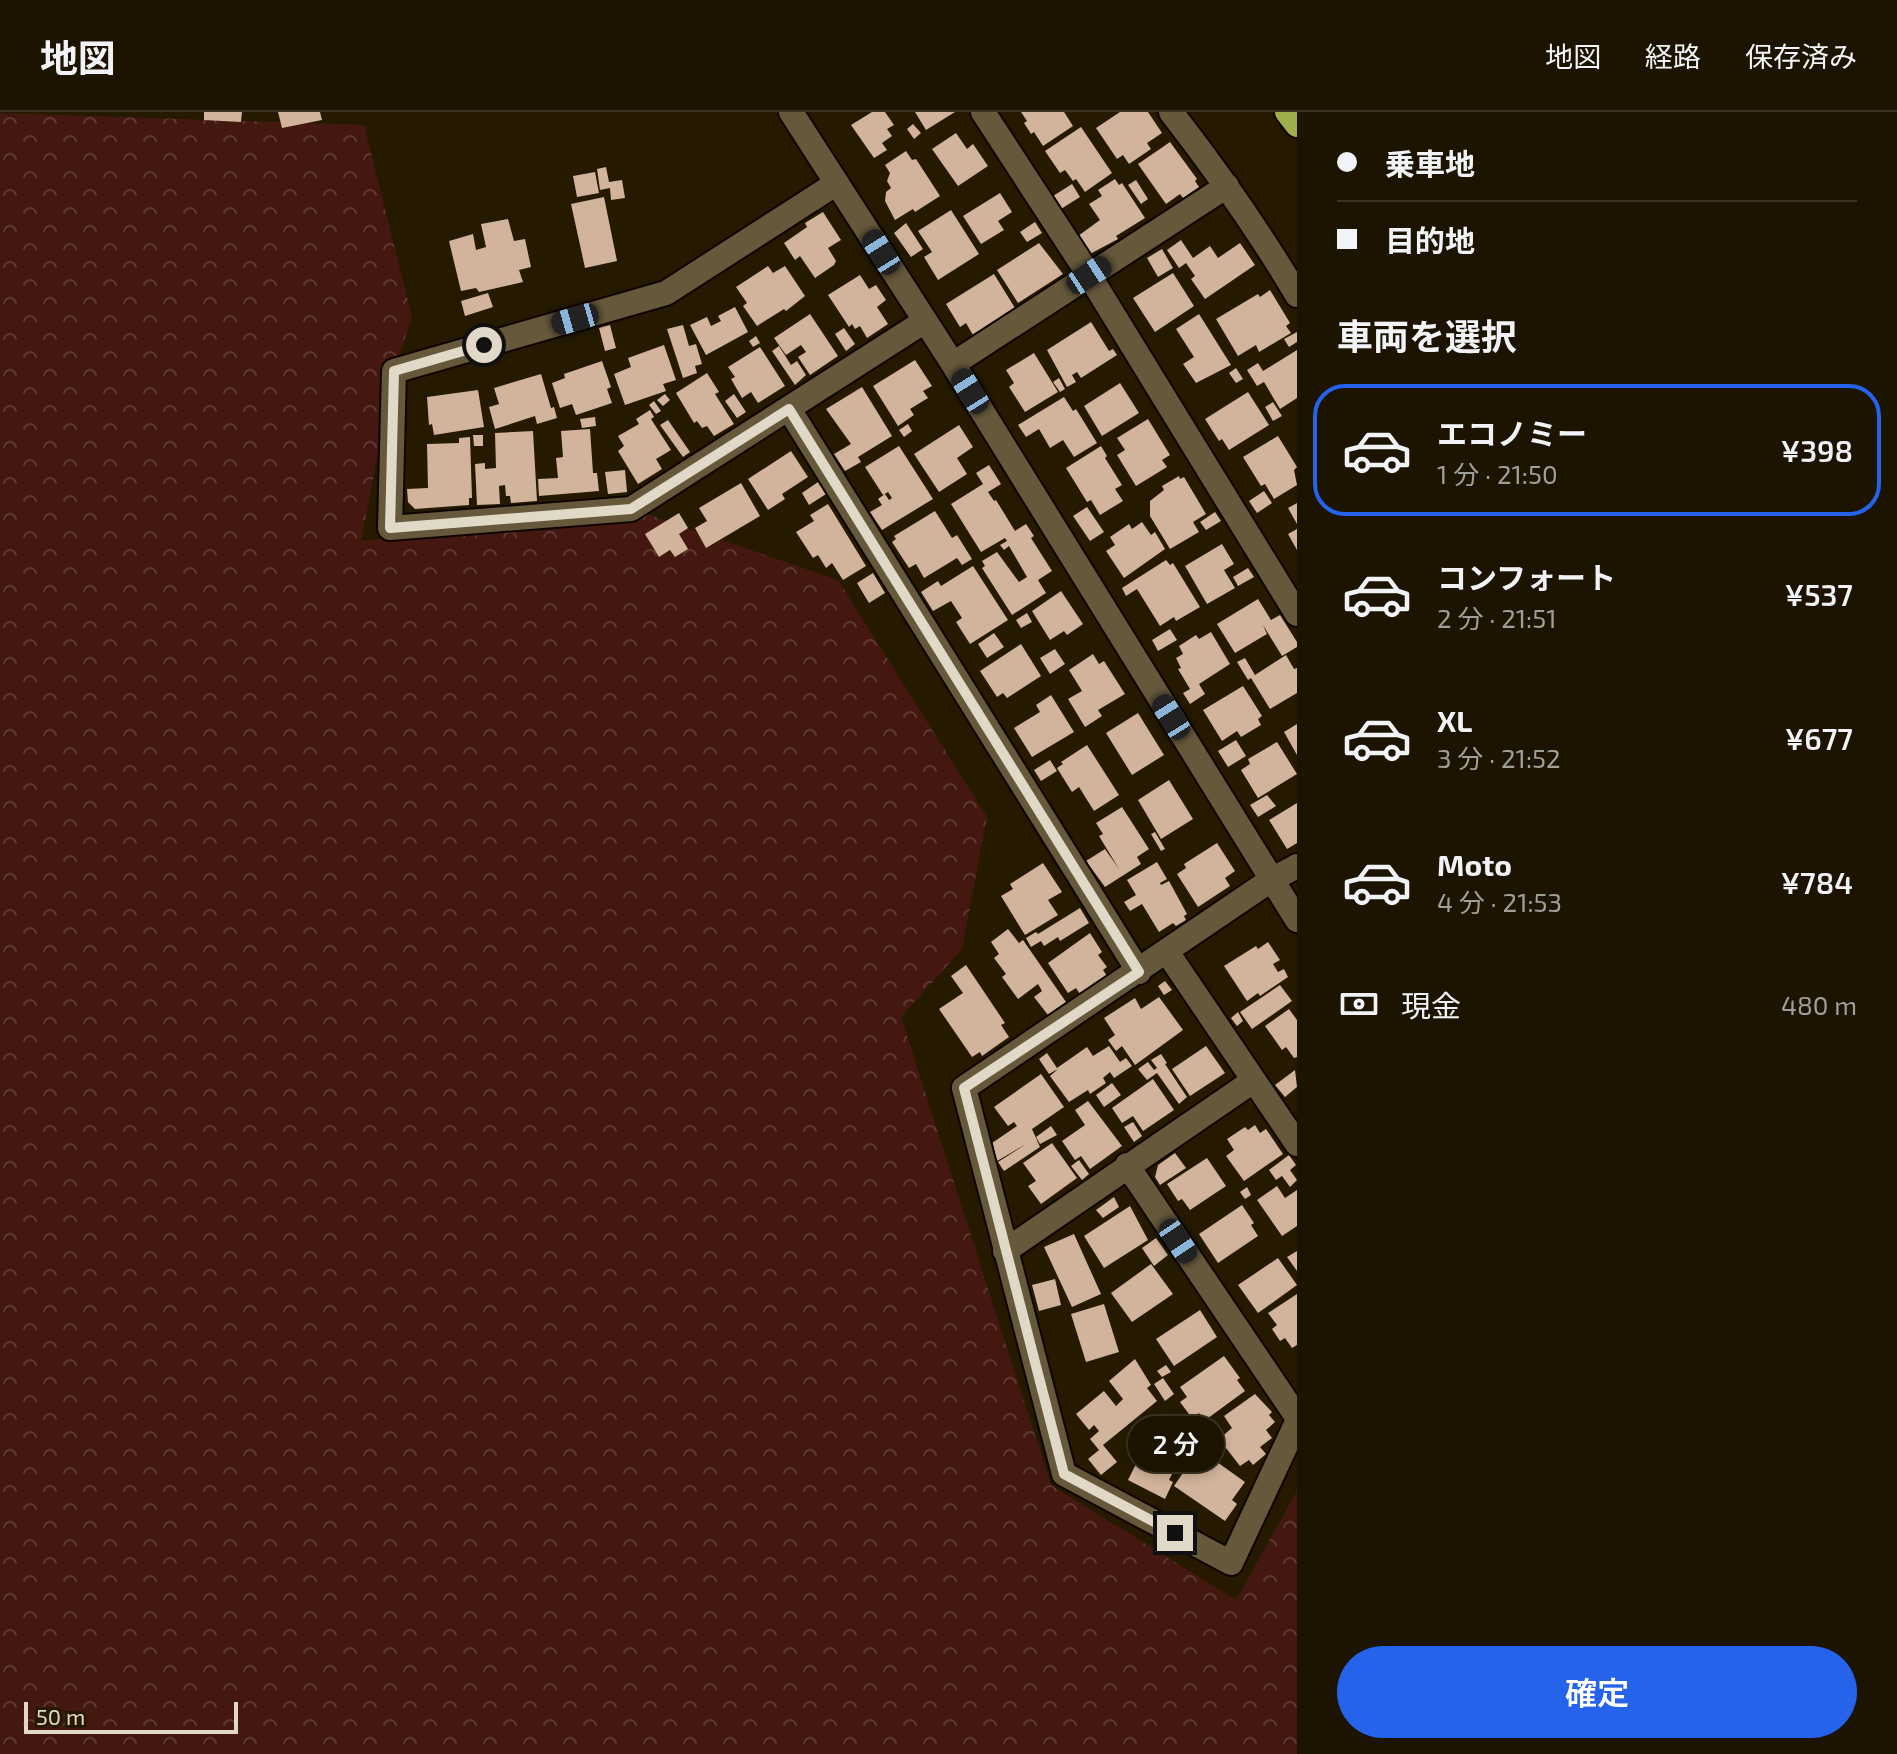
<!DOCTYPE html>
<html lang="ja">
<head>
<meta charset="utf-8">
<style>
  body { margin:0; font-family:"Exo 2","Noto Sans JP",sans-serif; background:#251d0a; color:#f1f3f6; height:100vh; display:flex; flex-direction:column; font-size:30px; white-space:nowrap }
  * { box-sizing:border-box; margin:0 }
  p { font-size:26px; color:#a09e99 }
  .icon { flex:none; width:44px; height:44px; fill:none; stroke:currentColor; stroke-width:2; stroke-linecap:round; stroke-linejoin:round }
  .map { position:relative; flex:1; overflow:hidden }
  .drawer { display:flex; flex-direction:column; background:#1c1400; width:600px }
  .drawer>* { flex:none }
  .top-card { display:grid; align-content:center; height:176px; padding:0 40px; background:#1c1400 }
  .scale { position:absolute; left:24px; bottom:20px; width:214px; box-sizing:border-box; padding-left:8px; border:4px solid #e0d9c8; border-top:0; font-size:22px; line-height:28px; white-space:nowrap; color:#e0d9c8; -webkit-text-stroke:6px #251a00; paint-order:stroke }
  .end { position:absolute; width:36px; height:36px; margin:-18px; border:10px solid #e0d9c8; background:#111; box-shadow:0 0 0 4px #111 }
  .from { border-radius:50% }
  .bubble { position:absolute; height:56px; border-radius:28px; background:#1c1400; box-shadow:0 4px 12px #0003,0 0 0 2px #3a3322; font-size:26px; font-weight:600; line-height:56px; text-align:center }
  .car { position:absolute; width:24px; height:48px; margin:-24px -12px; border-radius:10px; box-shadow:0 0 6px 2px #0007; background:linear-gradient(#222 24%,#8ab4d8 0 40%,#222 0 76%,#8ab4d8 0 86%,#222 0) }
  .top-card b { display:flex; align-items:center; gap:28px; height:76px; font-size:30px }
  .top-card b+b { border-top:2px solid #3a3322 }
  .top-card i { width:20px; height:20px; background:#f1f3f6 }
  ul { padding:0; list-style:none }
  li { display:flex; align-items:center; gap:24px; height:132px; margin:0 16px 12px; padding:0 24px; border:4px solid transparent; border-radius:32px }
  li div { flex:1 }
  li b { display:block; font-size:30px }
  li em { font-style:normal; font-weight:600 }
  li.on { border-color:#2563eb }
  li>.icon { width:72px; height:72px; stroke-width:1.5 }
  h2 { padding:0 40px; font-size:36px; line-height:96px }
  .pay { display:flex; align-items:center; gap:20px; height:88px; padding:0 40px; font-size:30px }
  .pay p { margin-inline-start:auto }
  .primary-button { display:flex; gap:16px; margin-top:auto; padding:16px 40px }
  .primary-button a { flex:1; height:92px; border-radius:48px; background:#2563eb; color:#fff; font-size:32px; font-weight:600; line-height:92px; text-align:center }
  header { display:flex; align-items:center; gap:48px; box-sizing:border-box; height:112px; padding:0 40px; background:#1c1400; border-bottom:2px solid #3a3322 }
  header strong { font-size:38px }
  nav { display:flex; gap:44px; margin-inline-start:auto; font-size:28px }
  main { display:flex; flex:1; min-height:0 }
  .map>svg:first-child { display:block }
  .forest { fill:url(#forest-crowns) }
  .building { fill:#d2b39b }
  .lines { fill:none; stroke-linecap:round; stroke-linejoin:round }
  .minor-casing { stroke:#0e0500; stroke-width:28 }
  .highway-casing { stroke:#0e0500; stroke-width:28 }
  .minor { stroke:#66593b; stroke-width:24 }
  .highway { stroke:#9eae4c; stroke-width:24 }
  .route { stroke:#e0d9c8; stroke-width:10 }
</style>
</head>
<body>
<header>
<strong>地図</strong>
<nav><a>地図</a><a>経路</a><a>保存済み</a></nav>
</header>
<main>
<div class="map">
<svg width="1297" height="1642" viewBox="0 0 1297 1642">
  <defs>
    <pattern id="forest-crowns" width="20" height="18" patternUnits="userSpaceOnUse" patternTransform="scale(2)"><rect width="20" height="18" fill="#441711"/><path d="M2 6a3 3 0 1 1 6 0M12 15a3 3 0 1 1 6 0" fill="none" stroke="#5f3832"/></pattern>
  </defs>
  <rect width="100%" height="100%" fill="#251a00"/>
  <!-- forest -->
  <path class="forest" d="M0 1 364 13 412 205 394 259 361 429 631 397 838 468 987 705 962 837 901 905 1051 1373 1236 1488 1297 1379V1642H0Z"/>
  <!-- building -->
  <path class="building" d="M204 0H242L241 10 204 8Z
    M278 0H320L322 8 282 16Z
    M872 0H885L894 13 887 17 892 24 882 31 887 38 874 46 851 13Z
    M915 0H955L926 18Z
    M1021 0H1064L1073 14 1043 34 1034 20 1031 22 1024 11 1027 9Z
    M1120 0H1148L1162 21 1147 31 1151 37 1129 52 1123 43 1117 47 1096 16Z
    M913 12 921 21 914 27 907 17Z
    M1081 15 1112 61 1085 80 1076 67 1073 69 1065 58 1060 61 1045 39Z
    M956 21 967 37 973 32 988 54 958 74 932 37Z
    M1170 30 1197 67 1195 69 1199 75 1183 86 1180 82 1166 92 1138 52Z
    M906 39 912 48 916 47 940 84 915 100 913 97 895 108 885 89 886 80 891 76 887 69 890 61 885 53Z
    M606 55 609 70 622 68 625 86 611 88 610 76 600 78 597 57Z
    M595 60 599 81 577 85 573 64Z
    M1115 67 1119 73 1122 71 1145 106 1116 124 1118 127 1090 142 1078 124 1100 108 1089 92 1102 84 1098 78Z
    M1136 68 1148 87 1141 92 1128 73Z
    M1072 72 1080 85 1061 97 1053 84Z
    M1000 81 1012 100 998 109 1004 118 981 132 963 104Z
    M604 85 617 149 585 156 571 92Z
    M951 98 979 142 938 168 924 145 932 140 918 119Z
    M823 100 841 128 828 136 836 149 834 153 815 166 800 144 795 148 784 131 807 115 805 111Z
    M508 107 514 129 525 127 531 155 519 158 523 170 479 180 476 176 461 179 449 129 473 122 476 138 486 135 481 112Z
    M1035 110 1042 121 1027 130 1020 120Z
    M906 111 923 137 911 145 894 121Z
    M1181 128 1193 146 1210 134 1218 146 1240 131 1255 153 1205 187 1191 167 1195 164 1186 151 1179 156 1167 138Z
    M1039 131 1063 162 1018 191 997 158Z
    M1162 137 1173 156 1158 165 1147 146Z
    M768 154 773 161 785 154 805 184 786 199 784 197 757 214 743 194 747 191 736 175Z
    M1173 161 1194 194 1155 220 1133 186Z
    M994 162 1015 196 973 223 966 211 960 215 946 192Z
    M860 163 869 177 876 173 886 188 877 195 888 212 867 226 860 214 855 217 852 212 849 215 828 183Z
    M1270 178 1290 211 1286 214 1291 221 1259 240 1256 233 1238 244 1216 207 1258 182 1260 185Z
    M488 181 493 195 465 204 461 189Z
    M735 195 748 220 706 243 690 213 707 205 711 214 721 209 718 204Z
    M810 202 838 244 810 263 798 245 806 240 801 233 786 243 774 226Z
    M1199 202 1231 253 1196 271 1183 252 1194 245 1176 217Z
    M1091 210 1109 239 1113 237 1117 243 1081 266 1077 260 1072 263 1076 270 1067 275 1047 238Z
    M610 213 616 236 605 239 599 216Z
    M683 213 689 234 696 232 702 252 695 254 697 261 683 266 667 217Z
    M844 216 855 232 846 239 835 222Z
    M1297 220V230L1289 235 1284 227Z
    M756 224 760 231 753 235 749 229Z
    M664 233 676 268 663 272 666 279 625 293 614 262 631 255 628 246Z
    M779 234 791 253 797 249 806 263 795 273 772 239Z
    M760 235 785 274 758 291 751 280 742 286 731 267 735 265 728 255Z
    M1297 238V286L1280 297 1264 270 1257 274 1247 258 1258 251 1263 259Z
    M1034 241 1058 280 1025 300 1009 275 1014 271 1006 258Z
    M915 248 932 274 923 279 928 286 910 297 914 303 898 314 873 274Z
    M602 249 611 275 607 277 612 291 576 303 572 292 560 296 552 271 565 266 564 262Z
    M1236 256 1243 267 1236 271 1229 261Z
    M707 261 719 280 715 282 734 312 714 324 707 314 702 316 697 309 694 311 676 281Z
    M541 262 551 296 554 295 557 306 537 312 535 304 495 317 489 295 499 292 494 276Z
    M1059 266 1065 277 1060 280 1053 270Z
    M1120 271 1139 301 1102 324 1084 294Z
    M862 275 892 324 858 345 861 350 845 359 834 342 851 332 826 297Z
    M478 278 484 315 434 323 432 312 429 313 427 285Z
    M1248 280 1269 313 1229 338 1222 327 1219 329 1205 307Z
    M665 282 670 288 663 294 657 288Z
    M734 282 746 300 737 306 725 289Z
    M1064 285 1073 299 1076 297 1097 331 1074 345 1063 328 1050 336 1039 317 1026 325 1018 313Z
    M654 289 661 299 656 302 649 293Z
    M1273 290 1282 304 1273 309 1265 295Z
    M650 298 654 305 651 307 671 338 656 347 662 357 638 372 618 339 624 334 618 324 639 312 636 307Z
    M595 305 596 314 582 316 580 307Z
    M1148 307 1170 343 1162 348 1167 355 1136 374 1117 343 1125 338 1117 326Z
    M668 308 690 340 683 345 660 313Z
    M908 312 912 319 904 325 899 318Z
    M959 313 973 335 957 346 967 362 939 380 914 342Z
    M590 317 593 361H597L599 379 539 384 538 367 558 366 556 346 563 345 561 319Z
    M533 319 537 389 511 391 510 384H506L505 373 499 374 500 392 477 393 475 352 485 351V357L496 356 495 321Z
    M473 323H483V334H474Z
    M1278 324 1297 355 1294 358 1297 373 1274 387 1265 372 1261 374 1243 345Z
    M470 325 472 386H469V393L415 397 408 390 407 377 428 376 427 332 459 331V326Z
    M899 334 933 387 882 418 870 400 882 393 878 387 885 382 889 388 892 386 888 380 883 383 865 355Z
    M1101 334 1107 344 1105 346 1122 373 1115 377 1123 389 1100 403 1091 388 1087 390 1066 356Z
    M791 339 808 365 782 382 785 387 768 398 748 367Z
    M989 353 1001 372 988 380 994 389 996 388 1015 419 1026 412 1034 424 1031 426 1052 459 1038 468 1046 481 1012 503 982 456 985 454 982 449 997 440 1019 470 1027 465 1009 434 1004 438 1000 433 1007 429 1005 426 981 440 951 392 983 372 976 361Z
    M625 358 627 380 608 382 605 360Z
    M1179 364 1180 367 1184 365 1206 402 1193 410 1199 420 1170 437 1150 404V389L1164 378 1162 374Z
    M818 370 826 382 809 393 802 381Z
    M741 371 760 404 706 436 695 416 707 409 699 396Z
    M1264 379 1272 391 1257 401 1249 389Z
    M1297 391V412L1288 396Z
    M828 392 866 454 843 468 832 451 826 456 818 443 813 446 796 420 814 409 810 403Z
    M1087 395 1104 420 1090 429 1073 404Z
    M935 399 952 426 957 423 972 447 962 453 957 446 924 466 916 452 909 456 892 430 896 427 894 424Z
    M1215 400 1221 409 1206 418 1200 410Z
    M679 401 688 416 679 422 688 437 675 445 670 438 659 445 645 422Z
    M1142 410 1151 423 1155 420 1165 437 1124 466 1106 439 1115 433 1110 425 1129 412 1132 417Z
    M1297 417V438L1288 422Z
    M1222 432 1234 452 1224 458 1235 476 1207 492 1185 454Z
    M1166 448 1170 453 1173 451 1200 495 1176 509 1174 505 1160 514 1137 477 1126 484 1122 476Z
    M973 454 1008 508 970 532 956 510 962 506 951 489 933 499 921 480 938 469 941 474Z
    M1248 456 1254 465 1238 474 1233 465Z
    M873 461 885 481 869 491 857 471Z
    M1061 479 1083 512 1067 523 1064 519 1050 528 1032 499Z
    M1258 487 1271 508 1280 503 1297 530V535L1282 544 1263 513 1267 522 1235 541 1217 512Z
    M1027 501 1032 510 1021 516 1016 508Z
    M1170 517 1177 528 1158 539 1152 528Z
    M1211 520 1230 552 1199 572 1205 582 1190 592 1183 581 1190 577 1178 557 1181 556 1176 546 1183 542 1179 534 1196 523 1199 527Z
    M994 521 1004 535 987 546 978 532Z
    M1021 532 1041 564 1007 586 1003 581 997 585 980 559Z
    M1055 537 1065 552 1050 562 1040 546Z
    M1093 542 1099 552 1104 549 1125 582 1098 598 1102 604 1085 615 1068 587 1082 579 1069 558Z
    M1286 543 1294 557 1297 556V581L1270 597 1251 566 1248 568 1237 550 1245 546 1255 563Z
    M1243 574 1262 604 1258 607 1261 613 1241 625 1237 619 1222 629 1203 598Z
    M1051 583 1074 620 1032 645 1014 616 1040 600 1036 593Z
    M1138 601 1164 643 1132 663 1106 621Z
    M1297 612V643L1284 620Z
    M1236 628 1246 644 1228 655 1218 639Z
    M1277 630 1297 662 1258 686 1241 658 1250 652 1248 647Z
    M1087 633 1119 683 1094 699 1079 675 1072 680 1057 656 1063 652 1061 650Z
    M1050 648 1057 659 1041 669 1034 658Z
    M1169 668 1193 707 1161 727 1138 688Z
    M1267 683 1276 694 1258 705 1250 693Z
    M1297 691V731L1287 737 1269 708Z
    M1122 695 1149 737 1137 745 1141 752 1105 775 1086 749 1105 737 1119 757 1099 724 1103 722 1096 711Z
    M1155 720 1165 737 1161 739 1151 722Z
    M1217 731 1235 759 1225 766 1230 774 1198 795 1177 762 1186 756 1184 752Z
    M1157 750 1167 767 1160 771 1161 773 1169 769 1187 802 1184 804 1186 808 1176 814 1173 811 1159 820 1142 792 1130 799 1124 790 1136 783 1127 768Z
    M1043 751 1062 780 1048 788 1058 803 1025 823 1001 784 1013 777 1010 772Z
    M1080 796 1089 811 1060 829 1058 825 1044 834 1041 829 1031 835 1026 826 1036 820 1038 822Z
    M1008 817 1019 831 1023 828 1066 890 1048 903 1034 885 1042 879 1038 872 1018 887 1002 865 1006 862 994 846 999 842 991 830Z
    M1090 821 1102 840 1098 843 1107 855 1103 858 1107 864 1080 882 1076 876 1068 881 1048 851Z
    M1268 830 1280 848 1273 852 1278 860 1284 857 1288 865 1260 884 1258 881 1247 889 1224 854 1256 834 1258 837Z
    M966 853 1005 911 1001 913 1009 925 982 944 980 940 972 945 939 897 963 881 951 864Z
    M1165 869 1172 878 1164 883 1158 874Z
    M1280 873 1292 889 1252 917 1240 900Z
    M1159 885 1183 918 1135 953 1122 934 1116 939 1108 928 1115 923 1104 906 1135 886 1141 897Z
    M1289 897 1297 908V945L1294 946 1286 935 1282 938 1265 914Z
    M1238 900 1243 909 1237 914 1231 906Z
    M1109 934 1120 950 1126 946 1132 954 1114 966 1110 960 1103 966 1106 971 1090 982 1088 978 1069 990 1050 964 1058 957 1049 962 1039 947 1047 941 1057 956 1087 935 1093 944Z
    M1206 934 1225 961 1190 984 1172 957Z
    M1161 942 1167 951 1165 952 1187 985 1179 992 1157 961 1147 968 1138 957 1148 950 1154 958 1157 956 1151 948Z
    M1295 958 1297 975 1285 985 1275 973Z
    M1041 962 1064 995 1032 1017 1040 1035 1004 1059 998 1050 1026 1032 997 1049 992 1031 1017 1014 1014 1010 1008 1014 994 995Z
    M1153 967 1174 998 1143 1019 1133 1004 1122 1011 1112 996Z
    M1112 971 1121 983 1104 995 1096 983Z
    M1088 989 1122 1034 1090 1057 1081 1044 1075 1048 1062 1029 1085 1013 1075 998Z
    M1133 1010 1142 1024 1134 1030 1124 1015Z
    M1255 1013 1260 1021 1266 1017 1283 1042 1244 1069 1226 1044 1234 1038 1227 1027 1245 1015 1248 1018Z
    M1051 1014 1057 1023 1040 1032 1036 1025Z
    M1052 1031 1077 1066 1041 1092 1028 1074 1036 1069 1023 1051Z
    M1175 1041 1186 1056 1160 1073 1155 1065 1158 1053Z
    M1289 1043 1296 1053 1290 1058 1297 1068 1290 1075 1282 1064 1276 1068 1269 1058Z
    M1207 1046 1226 1074 1190 1098 1182 1087 1178 1089 1167 1072Z
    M1079 1048 1089 1062 1082 1068 1071 1054Z
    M1277 1074 1285 1086 1297 1078V1114L1282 1124 1257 1088Z
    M1247 1075 1251 1083 1245 1087 1240 1080Z
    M1114 1085 1119 1095 1103 1106 1096 1098Z
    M1242 1093 1254 1111 1251 1113 1258 1124 1218 1151 1199 1122Z
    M1130 1094 1148 1128 1104 1156 1084 1124Z
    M1074 1122 1101 1182 1072 1195 1044 1135Z
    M1156 1126 1168 1143 1154 1154 1142 1136Z
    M1297 1139V1159L1287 1145Z
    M1278 1146 1297 1173 1258 1201 1238 1173Z
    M1151 1152 1173 1182 1132 1210 1111 1181Z
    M1055 1167 1061 1193 1039 1199 1032 1173Z
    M1297 1182V1233L1292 1236 1285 1226 1280 1229 1272 1217 1277 1213 1268 1201Z
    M1104 1192 1119 1240 1086 1250 1071 1202Z
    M1200 1198 1217 1225 1174 1254 1156 1227Z
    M1224 1244 1240 1266 1237 1268 1245 1279 1204 1309 1199 1301 1192 1306 1180 1290 1187 1285 1180 1275Z
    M1135 1247 1151 1273 1147 1276 1157 1289 1103 1333 1117 1350 1101 1363 1088 1347 1099 1338 1090 1327 1099 1319 1094 1313 1089 1318 1076 1302 1104 1279 1116 1294 1123 1287 1109 1269Z
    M1166 1253 1171 1260 1162 1265 1157 1259Z
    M1163 1266 1174 1282 1165 1289 1154 1272Z
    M1255 1282 1272 1300 1269 1303 1275 1310 1266 1318 1272 1326 1260 1335 1266 1342 1253 1353 1249 1348 1240 1354 1219 1327 1232 1316 1224 1304Z
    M1196 1307 1201 1315 1196 1319 1190 1311Z
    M1156 1312 1194 1331 1179 1361 1174 1358 1169 1368 1173 1370 1165 1387 1128 1368Z
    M1178 1313 1193 1321 1189 1326 1175 1317Z
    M1210 1345 1245 1370 1232 1388 1237 1392 1225 1409 1174 1374 1191 1349 1202 1357Z"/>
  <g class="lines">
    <defs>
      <path id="minor" d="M791 0 953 252 1297 808
        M983 0 1089 163 1297 502
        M1171 0C1217 59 1259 119 1297 183
        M837 71 666 181 394 259 390 416 631 397 925 209
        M953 252 1227 74
        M789 297 1139 860
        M1297 754 1271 768 964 976 1064 1362 1231 1451 1297 1310
        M1167 840 1297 1032
        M1127 1053 1297 1305
        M1005 1139 1253 969"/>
      <path id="highway" d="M1287 0 1297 13"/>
    </defs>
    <!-- minor casing -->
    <use href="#minor" class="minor-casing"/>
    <!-- highway casing -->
    <use href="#highway" class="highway-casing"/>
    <!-- minor -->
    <use href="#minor" class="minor"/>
    <!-- highway -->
    <use href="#highway" class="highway"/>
  </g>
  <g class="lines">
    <!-- route -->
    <path class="route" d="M484 233 394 259 390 416 631 397 789 297 1139 860 964 976 1064 1362 1175 1421"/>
  </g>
</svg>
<div class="scale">50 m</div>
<i class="end from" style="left:484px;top:233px"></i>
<i class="end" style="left:1175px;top:1421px"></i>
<div class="bubble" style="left:1128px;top:1304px;width:96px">2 分</div>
<i class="car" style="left:881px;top:140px;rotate:328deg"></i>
<i class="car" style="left:1089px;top:163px;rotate:57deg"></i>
<i class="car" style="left:575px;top:207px;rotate:254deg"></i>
<i class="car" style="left:970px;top:279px;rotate:328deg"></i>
<i class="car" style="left:1171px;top:605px;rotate:328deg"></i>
<i class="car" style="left:1178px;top:1129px;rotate:146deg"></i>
</div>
<section class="drawer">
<div class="top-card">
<b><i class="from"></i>乗車地</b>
<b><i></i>目的地</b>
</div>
<h2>車両を選択</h2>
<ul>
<li class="on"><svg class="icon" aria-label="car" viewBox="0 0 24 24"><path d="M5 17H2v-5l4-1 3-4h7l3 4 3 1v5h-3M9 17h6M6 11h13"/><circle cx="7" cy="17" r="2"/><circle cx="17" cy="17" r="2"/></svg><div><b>エコノミー</b><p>1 分 · 21:50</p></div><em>¥398</em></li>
<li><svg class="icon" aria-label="car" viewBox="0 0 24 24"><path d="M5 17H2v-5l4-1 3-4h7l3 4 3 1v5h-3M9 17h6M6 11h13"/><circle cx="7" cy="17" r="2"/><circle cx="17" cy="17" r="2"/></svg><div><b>コンフォート</b><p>2 分 · 21:51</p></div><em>¥537</em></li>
<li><svg class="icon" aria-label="car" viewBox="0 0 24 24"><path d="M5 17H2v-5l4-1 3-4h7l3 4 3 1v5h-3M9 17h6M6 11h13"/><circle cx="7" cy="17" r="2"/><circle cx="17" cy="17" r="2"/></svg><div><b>XL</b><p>3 分 · 21:52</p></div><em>¥677</em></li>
<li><svg class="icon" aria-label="car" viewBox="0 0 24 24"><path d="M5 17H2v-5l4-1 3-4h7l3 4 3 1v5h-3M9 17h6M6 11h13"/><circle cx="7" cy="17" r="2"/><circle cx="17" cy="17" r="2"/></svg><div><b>Moto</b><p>4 分 · 21:53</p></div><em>¥784</em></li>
</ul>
<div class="pay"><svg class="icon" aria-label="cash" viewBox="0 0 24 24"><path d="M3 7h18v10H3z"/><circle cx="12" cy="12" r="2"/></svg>現金<p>480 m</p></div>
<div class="primary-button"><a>確定</a></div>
</section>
</main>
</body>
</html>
